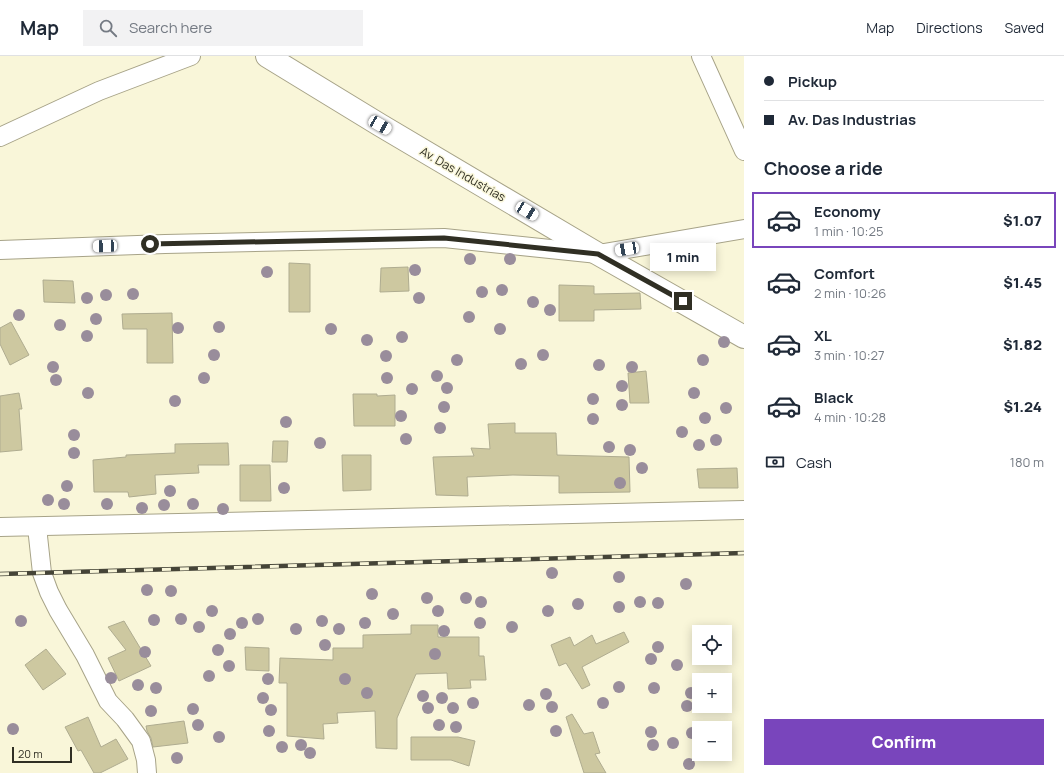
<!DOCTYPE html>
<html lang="en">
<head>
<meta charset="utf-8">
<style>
  body { margin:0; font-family:Manrope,sans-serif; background:#f2f2f3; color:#1f2937; height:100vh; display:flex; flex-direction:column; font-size:15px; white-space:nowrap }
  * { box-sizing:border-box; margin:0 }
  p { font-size:13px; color:#747a83 }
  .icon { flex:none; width:22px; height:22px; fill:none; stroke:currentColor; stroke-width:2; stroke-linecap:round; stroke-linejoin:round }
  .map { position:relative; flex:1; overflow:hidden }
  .details { display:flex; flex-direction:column; background:#fff; width:320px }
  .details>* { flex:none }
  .banner { display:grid; align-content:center; height:88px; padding:0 20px; background:#fff }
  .fabs { position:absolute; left:692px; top:569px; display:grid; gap:8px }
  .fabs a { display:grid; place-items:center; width:40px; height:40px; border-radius:0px; background:#fff; box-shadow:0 2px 10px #0003; font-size:20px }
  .scale { position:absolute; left:12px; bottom:10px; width:60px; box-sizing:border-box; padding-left:4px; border:2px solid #302f24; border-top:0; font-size:11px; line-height:14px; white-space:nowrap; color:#302f24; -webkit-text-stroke:3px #f9f6d9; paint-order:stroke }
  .end { position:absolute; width:18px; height:18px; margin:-9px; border:5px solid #302f24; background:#fff; box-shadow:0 0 0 2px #fff }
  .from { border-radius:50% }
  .bubble { position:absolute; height:28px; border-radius:0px; background:#fff; box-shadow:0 2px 10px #0003; font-size:13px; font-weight:800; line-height:28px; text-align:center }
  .car { position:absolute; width:12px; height:24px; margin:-12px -6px; border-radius:5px; box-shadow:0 0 3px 1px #0007; background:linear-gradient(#fff 24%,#345 0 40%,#fff 0 76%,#345 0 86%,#fff 0) }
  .banner b { display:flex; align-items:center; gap:14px; height:38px; font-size:15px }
  .banner b+b { border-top:1px solid #e0e1e3 }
  .banner i { width:10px; height:10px; background:#1f2937 }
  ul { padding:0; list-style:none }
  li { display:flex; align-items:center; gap:12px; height:56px; margin:0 8px 6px; padding:0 12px; border:2px solid transparent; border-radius:0px }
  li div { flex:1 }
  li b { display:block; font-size:15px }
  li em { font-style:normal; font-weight:800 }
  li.current { border-color:#7945bc }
  li>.icon { width:36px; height:36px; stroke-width:1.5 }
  h2 { padding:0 20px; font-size:18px; line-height:48px }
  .pay { display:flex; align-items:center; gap:10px; height:44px; padding:0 20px; font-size:15px }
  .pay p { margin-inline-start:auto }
  .button { display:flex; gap:8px; margin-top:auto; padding:8px 20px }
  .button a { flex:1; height:46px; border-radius:0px; background:#7945bc; color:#fff; font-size:16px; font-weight:800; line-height:46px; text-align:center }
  header { display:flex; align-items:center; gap:24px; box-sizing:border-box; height:56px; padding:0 20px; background:#fff; border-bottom:1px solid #e0e1e3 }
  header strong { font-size:19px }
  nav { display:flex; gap:22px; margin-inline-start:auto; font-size:14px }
  .search { width:280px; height:36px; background:#f2f2f3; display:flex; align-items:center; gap:10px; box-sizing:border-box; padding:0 14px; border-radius:0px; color:#747a83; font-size:15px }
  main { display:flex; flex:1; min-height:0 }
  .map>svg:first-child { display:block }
  .building { fill:#cdc8a0; stroke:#afac90 }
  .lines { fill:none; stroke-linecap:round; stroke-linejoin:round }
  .street-casing { stroke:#a7a388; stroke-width:20 }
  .secondary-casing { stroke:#a7a388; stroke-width:24 }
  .street { stroke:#fff; stroke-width:18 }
  .secondary { stroke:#fff; stroke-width:22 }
  .rail-casing { stroke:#454437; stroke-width:4.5 }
  .rail { stroke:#f9f6d9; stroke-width:3; stroke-dasharray:9; stroke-linecap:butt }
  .tree { fill:#998d9b }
  .route { stroke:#302f24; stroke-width:5 }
  .labels { text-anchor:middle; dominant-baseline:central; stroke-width:3; stroke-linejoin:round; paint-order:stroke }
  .street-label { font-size:12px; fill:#302f24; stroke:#f9f6d9 }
</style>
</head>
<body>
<header>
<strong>Map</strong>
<div class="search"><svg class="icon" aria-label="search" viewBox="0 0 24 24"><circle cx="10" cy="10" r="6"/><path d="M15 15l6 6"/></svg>Search here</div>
<nav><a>Map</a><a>Directions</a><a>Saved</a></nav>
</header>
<main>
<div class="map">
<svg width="744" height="717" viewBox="0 0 744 717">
  <rect width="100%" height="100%" fill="#f9f6d9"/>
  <!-- building -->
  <path class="building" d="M289 207 310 208V256H289Z
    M408 211 409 235 380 236 381 212Z
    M43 224 73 225 75 247 44 246Z
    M559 229 594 230V238L640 237 641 253 594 254V265H559Z
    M172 257 173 307H147V273H123L122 258Z
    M11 266 29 299 10 309 0 288V272Z
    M646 315 649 347H630L628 317Z
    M19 337 22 353H19L22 394 0 396V340Z
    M353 338H377V340L395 339V370H354Z
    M515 367V377H556L557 399 629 401 630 436 559 437V420L513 419 467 421 468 440 436 439 433 401 474 400 471 392 490 393 488 368Z
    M273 385H288L287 406H272Z
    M228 387 229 409H198L199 417 155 419 156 438 129 441 128 436H94L93 404 126 401V399L175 397V388Z
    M342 399H371V434L343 435Z
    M240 409H270L271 445H240Z
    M737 412 738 432H699L697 413Z
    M124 565 151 610 119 625 108 602 126 594 108 571Z
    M411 569H438V581H479V600H484L486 624H470L471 632 448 633 447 617 416 618 397 662V693L376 692 375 655 337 657 338 667 323 668 324 683 287 680V627H279L280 602 333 604V592H363V579L411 578Z
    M624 576 629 586 582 611 590 629 582 633 566 607 559 610 551 589 570 581 574 590 592 579 596 588Z
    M245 591 269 592V615L246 614Z
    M46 593 66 618 43 634 25 609Z
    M572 658 584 678 593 676 600 697 595 698 606 717H584L566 661Z
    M88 661 101 691 116 683 128 703 100 717H94L81 694 78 695 65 671Z
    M184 665 188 687 153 691 151 682 147 675 146 670Z
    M411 681H458L475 685 469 710 451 704H411Z"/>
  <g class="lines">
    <defs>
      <path id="street" d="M701 0 744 95
        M0 81 99 35 191 0
        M0 194 165 188 444 182 598 198 744 173
        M0 471 744 454
        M37 471 42 517 49 536 58 554 85 599 108 645 125 663 141 685 146 704 147 717"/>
      <path id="secondary" d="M267 0 380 69 598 198 744 281"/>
    </defs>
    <!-- street casing -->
    <use href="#street" class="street-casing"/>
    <!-- secondary casing -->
    <use href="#secondary" class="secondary-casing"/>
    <!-- street -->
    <use href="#street" class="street"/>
    <!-- secondary -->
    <use href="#secondary" class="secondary"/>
    <defs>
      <path id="rail" d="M0 518 744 497"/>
    </defs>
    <!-- rail casing -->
    <use href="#rail" class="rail-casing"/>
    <!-- rail -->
    <use href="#rail" class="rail"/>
  </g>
  <!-- trees -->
  <g class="tree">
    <circle cx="470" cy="203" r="6"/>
    <circle cx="510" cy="203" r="6"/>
    <circle cx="415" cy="214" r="6"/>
    <circle cx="267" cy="216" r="6"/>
    <circle cx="502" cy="234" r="6"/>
    <circle cx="482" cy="236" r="6"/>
    <circle cx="133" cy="238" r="6"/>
    <circle cx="106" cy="239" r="6"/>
    <circle cx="87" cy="242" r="6"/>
    <circle cx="419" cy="242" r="6"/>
    <circle cx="533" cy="246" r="6"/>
    <circle cx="550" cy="254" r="6"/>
    <circle cx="19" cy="259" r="6"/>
    <circle cx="469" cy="261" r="6"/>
    <circle cx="96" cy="263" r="6"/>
    <circle cx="60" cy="269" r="6"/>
    <circle cx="219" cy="271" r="6"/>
    <circle cx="178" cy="272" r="6"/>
    <circle cx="331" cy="273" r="6"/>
    <circle cx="500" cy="273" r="6"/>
    <circle cx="87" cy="280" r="6"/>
    <circle cx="402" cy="281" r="6"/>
    <circle cx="367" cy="284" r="6"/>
    <circle cx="724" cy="286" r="6"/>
    <circle cx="214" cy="299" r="6"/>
    <circle cx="543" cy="299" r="6"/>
    <circle cx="386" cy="300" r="6"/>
    <circle cx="457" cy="304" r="6"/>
    <circle cx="703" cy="304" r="6"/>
    <circle cx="521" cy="308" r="6"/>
    <circle cx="599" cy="309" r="6"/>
    <circle cx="53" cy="311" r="6"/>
    <circle cx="632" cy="311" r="6"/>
    <circle cx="437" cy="320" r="6"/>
    <circle cx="204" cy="322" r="6"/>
    <circle cx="387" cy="322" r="6"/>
    <circle cx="56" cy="324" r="6"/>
    <circle cx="622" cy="330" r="6"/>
    <circle cx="447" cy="332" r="6"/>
    <circle cx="412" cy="333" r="6"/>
    <circle cx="88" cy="337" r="6"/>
    <circle cx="694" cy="337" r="6"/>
    <circle cx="593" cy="343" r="6"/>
    <circle cx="175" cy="345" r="6"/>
    <circle cx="622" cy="349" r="6"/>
    <circle cx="444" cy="351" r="6"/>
    <circle cx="726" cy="352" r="6"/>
    <circle cx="401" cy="360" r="6"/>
    <circle cx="705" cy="362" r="6"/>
    <circle cx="593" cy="363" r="6"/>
    <circle cx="286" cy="366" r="6"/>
    <circle cx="440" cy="372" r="6"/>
    <circle cx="682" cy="376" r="6"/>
    <circle cx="74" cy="379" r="6"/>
    <circle cx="406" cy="383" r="6"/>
    <circle cx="716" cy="384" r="6"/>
    <circle cx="320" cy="387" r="6"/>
    <circle cx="699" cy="389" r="6"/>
    <circle cx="609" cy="391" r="6"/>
    <circle cx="630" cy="394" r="6"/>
    <circle cx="74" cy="397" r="6"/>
    <circle cx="642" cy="412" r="6"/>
    <circle cx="620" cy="427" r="6"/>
    <circle cx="67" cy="430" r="6"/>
    <circle cx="284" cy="432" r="6"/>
    <circle cx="170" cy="435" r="6"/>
    <circle cx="48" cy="444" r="6"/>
    <circle cx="64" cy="448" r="6"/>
    <circle cx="107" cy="448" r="6"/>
    <circle cx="193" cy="448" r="6"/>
    <circle cx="164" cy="449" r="6"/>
    <circle cx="142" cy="452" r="6"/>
    <circle cx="223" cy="453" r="6"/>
    <circle cx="552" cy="517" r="6"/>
    <circle cx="619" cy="521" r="6"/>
    <circle cx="686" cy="528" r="6"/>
    <circle cx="147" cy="534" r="6"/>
    <circle cx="171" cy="535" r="6"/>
    <circle cx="372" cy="538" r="6"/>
    <circle cx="427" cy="542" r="6"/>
    <circle cx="466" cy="542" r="6"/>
    <circle cx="481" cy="546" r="6"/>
    <circle cx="640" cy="546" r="6"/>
    <circle cx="658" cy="547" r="6"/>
    <circle cx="578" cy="548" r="6"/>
    <circle cx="619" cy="551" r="6"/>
    <circle cx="212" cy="555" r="6"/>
    <circle cx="438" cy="555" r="6"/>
    <circle cx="548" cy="555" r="6"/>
    <circle cx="393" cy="558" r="6"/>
    <circle cx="181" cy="563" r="6"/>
    <circle cx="258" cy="563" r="6"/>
    <circle cx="154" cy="564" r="6"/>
    <circle cx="21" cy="565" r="6"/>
    <circle cx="322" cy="565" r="6"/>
    <circle cx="242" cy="567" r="6"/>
    <circle cx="365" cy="567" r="6"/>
    <circle cx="480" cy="567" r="6"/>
    <circle cx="199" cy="571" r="6"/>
    <circle cx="512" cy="571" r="6"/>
    <circle cx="296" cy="573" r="6"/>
    <circle cx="339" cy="573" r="6"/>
    <circle cx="444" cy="575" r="6"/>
    <circle cx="230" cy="578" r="6"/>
    <circle cx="325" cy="589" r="6"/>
    <circle cx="658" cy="591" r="6"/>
    <circle cx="218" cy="594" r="6"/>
    <circle cx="145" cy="596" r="6"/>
    <circle cx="435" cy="598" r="6"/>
    <circle cx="651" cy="603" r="6"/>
    <circle cx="677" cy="609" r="6"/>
    <circle cx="229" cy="610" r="6"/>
    <circle cx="209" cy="620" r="6"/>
    <circle cx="111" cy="622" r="6"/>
    <circle cx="268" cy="623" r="6"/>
    <circle cx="345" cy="623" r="6"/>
    <circle cx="138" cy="629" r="6"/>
    <circle cx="619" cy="631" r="6"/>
    <circle cx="156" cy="632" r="6"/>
    <circle cx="654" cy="632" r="6"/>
    <circle cx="367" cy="637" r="6"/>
    <circle cx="691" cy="637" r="6"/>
    <circle cx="546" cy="638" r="6"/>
    <circle cx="423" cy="640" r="6"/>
    <circle cx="263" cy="642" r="6"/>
    <circle cx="442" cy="642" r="6"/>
    <circle cx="473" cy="647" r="6"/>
    <circle cx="603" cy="647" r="6"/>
    <circle cx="529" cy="649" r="6"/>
    <circle cx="687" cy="650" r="6"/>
    <circle cx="552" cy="651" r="6"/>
    <circle cx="428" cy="652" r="6"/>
    <circle cx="453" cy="652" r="6"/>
    <circle cx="193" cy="653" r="6"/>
    <circle cx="271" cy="654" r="6"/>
    <circle cx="151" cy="655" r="6"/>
    <circle cx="198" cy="669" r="6"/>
    <circle cx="439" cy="669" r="6"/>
    <circle cx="456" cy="671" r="6"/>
    <circle cx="13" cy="673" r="6"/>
    <circle cx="269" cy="675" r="6"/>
    <circle cx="556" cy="675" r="6"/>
    <circle cx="651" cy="676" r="6"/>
    <circle cx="692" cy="677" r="6"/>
    <circle cx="219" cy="681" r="6"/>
    <circle cx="673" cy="687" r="6"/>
    <circle cx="301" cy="689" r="6"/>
    <circle cx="653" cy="689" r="6"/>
    <circle cx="282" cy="691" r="6"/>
    <circle cx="310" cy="697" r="6"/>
    <circle cx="177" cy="702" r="6"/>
    <circle cx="689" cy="708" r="6"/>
  </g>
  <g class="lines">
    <!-- route -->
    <path class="route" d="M150 188 444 182 598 198 683 245"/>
  </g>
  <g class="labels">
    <!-- street labels -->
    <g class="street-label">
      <text transform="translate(463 118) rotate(30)">Av. Das Industrias</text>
    </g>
  </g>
</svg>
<div class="fabs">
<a><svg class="icon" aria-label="locate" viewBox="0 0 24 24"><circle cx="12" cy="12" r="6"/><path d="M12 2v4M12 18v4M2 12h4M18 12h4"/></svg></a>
<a>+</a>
<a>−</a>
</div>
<div class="scale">20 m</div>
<i class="end from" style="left:150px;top:188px"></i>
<i class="end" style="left:683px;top:245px"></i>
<div class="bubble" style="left:650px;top:187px;width:66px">1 min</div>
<i class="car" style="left:380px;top:69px;rotate:120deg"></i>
<i class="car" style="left:527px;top:155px;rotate:121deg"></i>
<i class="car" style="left:105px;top:190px;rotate:268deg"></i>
<i class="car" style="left:627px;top:193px;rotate:260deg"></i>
</div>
<section class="details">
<div class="banner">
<b><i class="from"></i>Pickup</b>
<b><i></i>Av. Das Industrias</b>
</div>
<h2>Choose a ride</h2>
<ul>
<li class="current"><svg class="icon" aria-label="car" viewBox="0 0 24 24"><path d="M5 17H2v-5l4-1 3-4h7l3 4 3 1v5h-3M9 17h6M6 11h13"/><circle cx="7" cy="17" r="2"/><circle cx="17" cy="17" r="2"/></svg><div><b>Economy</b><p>1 min · 10:25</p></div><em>$1.07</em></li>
<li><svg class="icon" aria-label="car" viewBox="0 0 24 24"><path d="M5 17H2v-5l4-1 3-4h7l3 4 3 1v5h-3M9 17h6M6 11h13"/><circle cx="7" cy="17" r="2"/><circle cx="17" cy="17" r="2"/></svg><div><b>Comfort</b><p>2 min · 10:26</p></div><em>$1.45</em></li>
<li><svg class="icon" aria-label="car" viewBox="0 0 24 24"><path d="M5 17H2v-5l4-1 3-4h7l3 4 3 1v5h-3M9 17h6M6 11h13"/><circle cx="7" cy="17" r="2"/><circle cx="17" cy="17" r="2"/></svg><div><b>XL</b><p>3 min · 10:27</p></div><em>$1.82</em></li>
<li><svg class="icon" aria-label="car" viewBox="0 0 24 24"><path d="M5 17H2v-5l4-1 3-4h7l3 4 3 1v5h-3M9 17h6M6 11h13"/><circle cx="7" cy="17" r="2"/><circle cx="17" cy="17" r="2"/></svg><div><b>Black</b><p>4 min · 10:28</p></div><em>$1.24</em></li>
</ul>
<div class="pay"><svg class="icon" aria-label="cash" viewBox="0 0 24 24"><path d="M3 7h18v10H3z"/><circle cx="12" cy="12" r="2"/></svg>Cash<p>180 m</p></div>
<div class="button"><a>Confirm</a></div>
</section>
</main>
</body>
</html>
